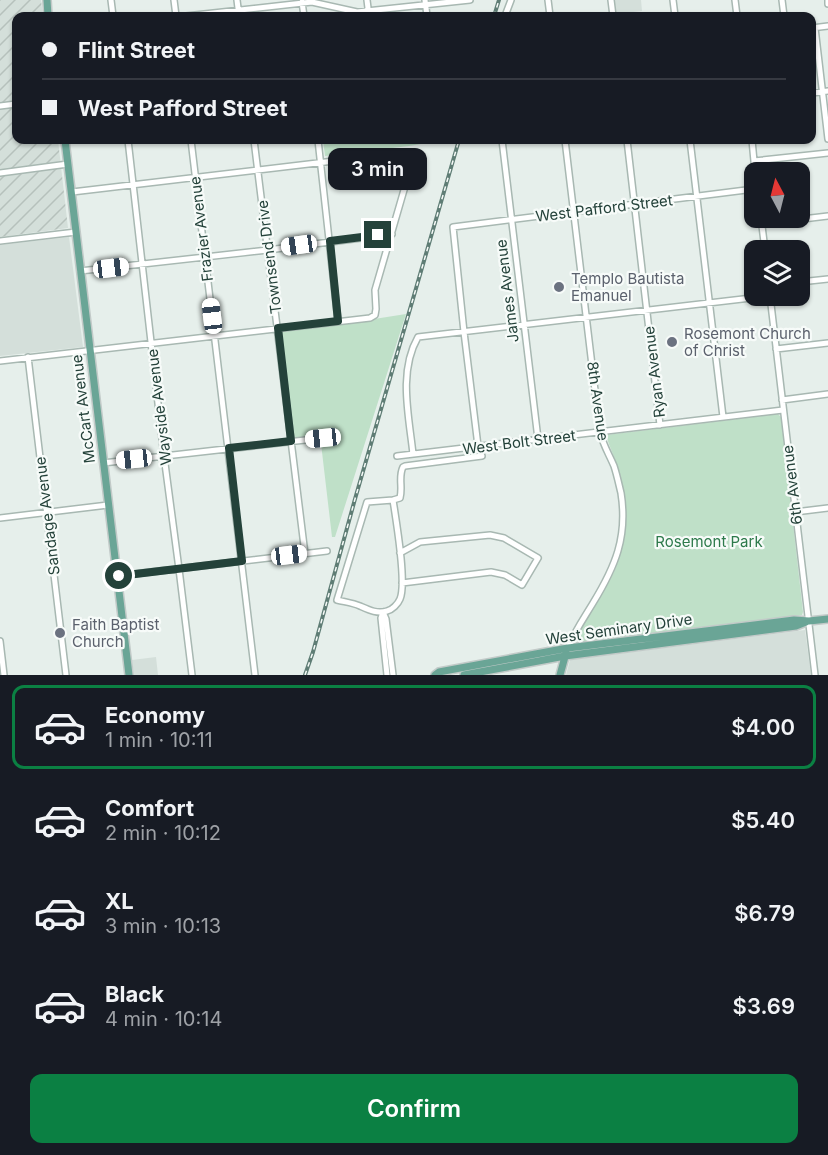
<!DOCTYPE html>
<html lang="en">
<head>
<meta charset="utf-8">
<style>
  body { margin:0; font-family:Inter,sans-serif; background:#20242c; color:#f1f3f6; height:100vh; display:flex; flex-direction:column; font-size:22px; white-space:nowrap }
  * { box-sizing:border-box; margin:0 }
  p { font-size:20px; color:#9ea1a6 }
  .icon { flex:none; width:33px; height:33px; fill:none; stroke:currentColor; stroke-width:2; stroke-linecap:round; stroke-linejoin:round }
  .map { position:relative; height:675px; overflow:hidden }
  .side { display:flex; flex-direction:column; background:#171b24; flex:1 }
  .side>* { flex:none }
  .guide { position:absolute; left:12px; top:12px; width:804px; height:132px; border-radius:12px; box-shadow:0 2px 4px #0004; display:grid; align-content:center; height:132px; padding:0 30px; background:#171b24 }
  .needle { width:39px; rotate:353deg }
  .fabs { position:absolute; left:744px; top:162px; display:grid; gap:12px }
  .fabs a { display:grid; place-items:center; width:66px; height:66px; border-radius:12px; background:#171b24; box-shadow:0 2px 4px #0004; font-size:30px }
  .end { position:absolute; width:27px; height:27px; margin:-14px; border:8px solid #24423a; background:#fff; box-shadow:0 0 0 3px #fff }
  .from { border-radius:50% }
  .bubble { position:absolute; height:42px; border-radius:12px; background:#171b24; box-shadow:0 2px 4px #0004; font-size:20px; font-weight:600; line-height:42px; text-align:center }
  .car { position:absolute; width:18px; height:36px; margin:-18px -9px; border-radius:8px; box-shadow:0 0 4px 2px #0007; background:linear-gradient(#fff 24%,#345 0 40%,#fff 0 76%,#345 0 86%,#fff 0) }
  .guide b { display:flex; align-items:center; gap:21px; height:57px; font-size:22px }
  .guide b+b { border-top:2px solid #363941 }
  .guide i { width:15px; height:15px; background:#f1f3f6 }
  ul { padding:10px 0 0; list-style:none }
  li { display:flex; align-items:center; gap:18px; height:84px; margin:0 12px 9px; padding:0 18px; border:3px solid transparent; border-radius:12px }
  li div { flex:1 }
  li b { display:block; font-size:22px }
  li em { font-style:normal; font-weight:600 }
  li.selected { border-color:#0b8043 }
  li>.icon { width:54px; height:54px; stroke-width:1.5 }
  .primary-button { display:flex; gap:12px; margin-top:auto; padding:12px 30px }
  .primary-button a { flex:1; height:69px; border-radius:12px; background:#0b8043; color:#fff; font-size:24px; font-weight:600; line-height:69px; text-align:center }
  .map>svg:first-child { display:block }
  .built { fill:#d4dfda }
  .industrial { fill:url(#industrial-furrows) }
  .green { fill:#bfe0c8 }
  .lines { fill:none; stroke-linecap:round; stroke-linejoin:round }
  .minor-casing { stroke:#a8b8b2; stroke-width:8 }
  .major-casing { stroke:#c2cac8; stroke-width:10 }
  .minor { stroke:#fff; stroke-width:5 }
  .major { stroke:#6aa596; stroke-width:7 }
  .rail-casing { stroke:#5f7d75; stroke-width:4 }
  .rail { stroke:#f7fbf9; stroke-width:1.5; stroke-dasharray:4.5; stroke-linecap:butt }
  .route { stroke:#24423a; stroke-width:8 }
  .worship-dot { fill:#6b7280; stroke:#f7fbf9; stroke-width:2 }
  .labels { text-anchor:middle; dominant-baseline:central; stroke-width:4.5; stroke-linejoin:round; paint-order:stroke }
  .street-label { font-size:15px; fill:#24423a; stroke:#f7fbf9 }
  .worship-label { font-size:15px; fill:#5b616d; stroke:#f7fbf9; text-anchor:start }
  .park-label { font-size:15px; fill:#2d7a4b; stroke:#f7fbf9 }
</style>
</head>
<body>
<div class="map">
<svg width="828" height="675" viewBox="0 0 828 675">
  <defs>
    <pattern id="industrial-furrows" width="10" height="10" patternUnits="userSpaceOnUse" patternTransform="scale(1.5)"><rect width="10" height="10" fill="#d4dfda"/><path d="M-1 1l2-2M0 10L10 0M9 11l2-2" fill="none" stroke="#b6c1bc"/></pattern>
  </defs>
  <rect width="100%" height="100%" fill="#e6efeb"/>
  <!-- built -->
  <path class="built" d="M614 0H641L642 11 616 14Z
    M69 237 83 347 0 356V245Z
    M805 630 811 675H566L570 660Z
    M156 657 158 675H134L132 660Z"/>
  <!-- industrial -->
  <path class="industrial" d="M0 0H41L43 16H16V140H58L68 228 0 237Z"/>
  <!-- green -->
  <path class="green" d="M323 140H444L409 146 325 156Z
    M406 314 335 537H332L320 435 293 438 280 331 336 325Z
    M778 414 781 417 803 612 802 615 578 645 575 642V638C587 617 602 596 613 574 627 545 628 509 621 478 618 464 610 449 606 435Z"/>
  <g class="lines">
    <defs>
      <path id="minor" d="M111 0 113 16
        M174 0 176 16
        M237 0 239 16
        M367 0 369 16
        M425 0 427 16
        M548 0 550 16
        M611 0 613 16
        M673 0 675 16
        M735 0 737 16
        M782 0 784 16
        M828 0V4
        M302 2 304 16
        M186 16 312 2 357 12 470 0
        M505 16 511 0
        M812 28 828 26
        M815 28 828 139
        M812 93 828 91
        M0 106 16 104
        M128 140 164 456 179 569 192 675
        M191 140 255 675
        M254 140 305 554
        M318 140 338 321
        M502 140 538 439
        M565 140 600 432C603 445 609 454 614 466 617 475 619 485 621 493 628 537 615 567 593 603 584 618 574 632 568 648
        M627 140 660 425
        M690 140 723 417
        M752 140 755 172
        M754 161 828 153
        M0 173 68 164
        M761 218 765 250
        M761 224 828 216
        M0 241 76 232
        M80 271 268 250 392 234
        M800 282 828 279
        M770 296 815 675
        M776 349 828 343
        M28 357 66 675
        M0 361 370 318 375 315 376 309 375 290 406 183 416 158C414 151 408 153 401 153L72 192
        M782 400 828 394
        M478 446 464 332 453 227 754 189
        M413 454C409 416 398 372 418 337L768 296
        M397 456 783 410
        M103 463 323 438
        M393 500C396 520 407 583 400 599 398 604 392 610 387 611 377 614 369 610 360 606 353 603 345 602 337 600L367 502 393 500 400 498C403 487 398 477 403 467L405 466 482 456
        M795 512 828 508
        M0 518 108 505
        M400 553 420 542 490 535 504 538 538 558 522 585 505 575 491 572 402 583
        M117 576 327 551
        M383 612 386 619 393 675
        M383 612 381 618 387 675
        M0 641 4 675"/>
      <path id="major" d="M47 0 48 16
        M65 140 129 675
        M435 675 439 672 568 648 794 620 809 621 828 619
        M464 675 565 656 796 626 806 622
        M560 675 566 653"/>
    </defs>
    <!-- minor casing -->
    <use href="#minor" class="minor-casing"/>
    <!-- major casing -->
    <use href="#major" class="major-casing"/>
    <!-- minor -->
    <use href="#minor" class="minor"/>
    <!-- major -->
    <use href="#major" class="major"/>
    <defs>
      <path id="rail" d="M494 16 499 0
        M305 675 313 652 355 499 459 140"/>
    </defs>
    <!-- rail casing -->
    <use href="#rail" class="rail-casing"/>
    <!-- rail -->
    <use href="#rail" class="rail"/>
  </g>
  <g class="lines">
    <!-- route -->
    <path class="route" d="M119 576 242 561 229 448 291 441 278 328 338 321 330 241 378 235"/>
  </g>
  <!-- markers -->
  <g class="worship-dot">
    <circle cx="559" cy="287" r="6"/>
    <circle cx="672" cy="342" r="6"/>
    <circle cx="60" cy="633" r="6"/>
  </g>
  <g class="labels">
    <!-- street labels -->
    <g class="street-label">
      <text transform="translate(604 208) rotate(-7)">West Pafford Street</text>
      <text transform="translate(201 229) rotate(-97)">Frazier Avenue</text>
      <text transform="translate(269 257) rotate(-97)">Townsend Drive</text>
      <text transform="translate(507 291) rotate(-97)">James Avenue</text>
      <text transform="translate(654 372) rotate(-97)">Ryan Avenue</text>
      <text transform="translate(598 401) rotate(82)">8th Avenue</text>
      <text transform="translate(159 407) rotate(-97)">Wayside Avenue</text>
      <text transform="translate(83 409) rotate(-97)">McCart Avenue</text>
      <text transform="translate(519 442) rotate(-7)">West Bolt Street</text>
      <text transform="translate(792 485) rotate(-97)">6th Avenue</text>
      <text transform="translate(47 516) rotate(-97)">Sandage Avenue</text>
      <text transform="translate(619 629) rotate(-8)">West Seminary Drive</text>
    </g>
    <!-- worship labels -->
    <g class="worship-label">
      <text x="571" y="278">Templo Bautista<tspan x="571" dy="17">Emanuel</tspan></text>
      <text x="684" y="333">Rosemont Church<tspan x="684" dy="17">of Christ</tspan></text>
      <text x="72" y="624">Faith Baptist<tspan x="72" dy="17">Church</tspan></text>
    </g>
    <!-- park labels -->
    <g class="park-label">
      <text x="709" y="541">Rosemont Park</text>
    </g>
  </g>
</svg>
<div class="fabs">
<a><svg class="needle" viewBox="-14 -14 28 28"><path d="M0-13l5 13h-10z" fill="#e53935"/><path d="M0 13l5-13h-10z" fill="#9ea1a6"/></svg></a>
<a><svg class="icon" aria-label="layers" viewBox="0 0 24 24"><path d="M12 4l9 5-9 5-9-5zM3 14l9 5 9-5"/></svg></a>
</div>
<i class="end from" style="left:119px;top:576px"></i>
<i class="end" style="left:378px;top:235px"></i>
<div class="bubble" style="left:328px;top:148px;width:99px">3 min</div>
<i class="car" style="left:299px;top:245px;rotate:262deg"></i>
<i class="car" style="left:111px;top:268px;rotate:83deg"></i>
<i class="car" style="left:212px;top:316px;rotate:353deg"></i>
<i class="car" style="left:323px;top:438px;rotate:264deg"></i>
<i class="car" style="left:134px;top:459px;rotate:264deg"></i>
<i class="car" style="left:289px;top:555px;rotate:83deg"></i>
<div class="guide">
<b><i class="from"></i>Flint Street</b>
<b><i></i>West Pafford Street</b>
</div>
</div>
<section class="side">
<ul>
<li class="selected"><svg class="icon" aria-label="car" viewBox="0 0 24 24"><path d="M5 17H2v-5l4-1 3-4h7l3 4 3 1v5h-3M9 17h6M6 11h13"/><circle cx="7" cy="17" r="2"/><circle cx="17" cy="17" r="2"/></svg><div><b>Economy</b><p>1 min · 10:11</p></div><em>$4.00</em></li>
<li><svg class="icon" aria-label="car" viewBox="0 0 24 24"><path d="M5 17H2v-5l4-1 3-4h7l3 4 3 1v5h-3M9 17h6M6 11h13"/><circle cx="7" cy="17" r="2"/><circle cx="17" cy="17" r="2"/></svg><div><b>Comfort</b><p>2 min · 10:12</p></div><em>$5.40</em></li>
<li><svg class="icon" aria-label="car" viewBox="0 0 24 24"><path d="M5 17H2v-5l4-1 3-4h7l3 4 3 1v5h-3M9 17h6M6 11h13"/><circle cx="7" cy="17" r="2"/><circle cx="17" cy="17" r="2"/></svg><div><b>XL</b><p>3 min · 10:13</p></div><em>$6.79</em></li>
<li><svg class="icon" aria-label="car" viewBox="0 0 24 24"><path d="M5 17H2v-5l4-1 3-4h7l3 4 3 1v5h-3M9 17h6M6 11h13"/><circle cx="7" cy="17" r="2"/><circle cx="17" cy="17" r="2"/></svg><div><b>Black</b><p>4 min · 10:14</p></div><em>$3.69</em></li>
</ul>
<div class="primary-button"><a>Confirm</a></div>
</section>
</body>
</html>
